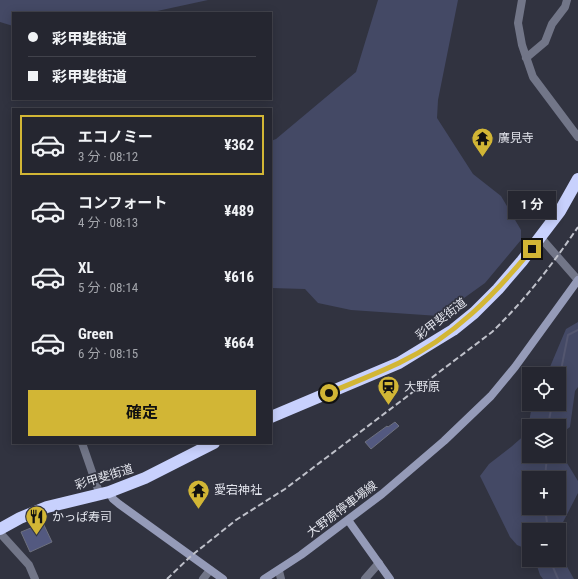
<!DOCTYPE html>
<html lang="ja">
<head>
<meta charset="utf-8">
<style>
  body { margin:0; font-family:"Roboto Condensed","Noto Sans JP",sans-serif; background:#31323c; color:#f1f3f6; height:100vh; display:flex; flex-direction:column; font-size:15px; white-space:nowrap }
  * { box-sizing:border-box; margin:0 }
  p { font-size:13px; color:#a3a5ab }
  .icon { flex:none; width:22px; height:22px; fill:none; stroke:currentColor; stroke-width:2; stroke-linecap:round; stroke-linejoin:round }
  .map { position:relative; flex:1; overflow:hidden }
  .drawer { position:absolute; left:12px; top:108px; width:260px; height:336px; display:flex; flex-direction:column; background:#252630; border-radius:0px; box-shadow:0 2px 10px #0003,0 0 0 1px #42434c }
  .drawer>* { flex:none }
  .banner { position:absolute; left:12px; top:12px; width:260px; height:88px; border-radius:0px; box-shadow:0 2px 10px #0003,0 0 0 1px #42434c; display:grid; align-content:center; height:88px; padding:0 16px; background:#252630 }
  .controls { position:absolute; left:522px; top:367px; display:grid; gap:8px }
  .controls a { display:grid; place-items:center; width:44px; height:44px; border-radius:0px; background:#252630; box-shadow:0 2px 10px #0003,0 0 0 1px #42434c; font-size:20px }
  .end { position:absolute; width:18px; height:18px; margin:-9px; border:5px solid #d2b635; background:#111; box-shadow:0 0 0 2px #111 }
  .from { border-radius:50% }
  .bubble { position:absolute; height:28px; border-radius:0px; background:#252630; box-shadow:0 2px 10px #0003,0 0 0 1px #42434c; font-size:13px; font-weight:700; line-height:28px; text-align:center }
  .banner b { display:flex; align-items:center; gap:14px; height:38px; font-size:15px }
  .banner b+b { border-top:1px solid #42434c }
  .banner i { width:10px; height:10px; background:#f1f3f6 }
  ul { padding:7px 0 0; list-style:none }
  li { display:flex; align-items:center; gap:12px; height:60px; margin:0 8px 6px; padding:0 8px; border:2px solid transparent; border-radius:0px }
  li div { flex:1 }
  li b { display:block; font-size:15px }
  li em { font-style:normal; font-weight:700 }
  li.active { border-color:#d2b635 }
  li>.icon { width:36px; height:36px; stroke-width:1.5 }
  .button { display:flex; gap:8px; margin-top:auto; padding:8px 16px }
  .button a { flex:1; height:46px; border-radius:0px; background:#d2b635; color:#111; font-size:16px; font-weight:700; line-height:46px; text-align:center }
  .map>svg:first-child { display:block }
  .green { fill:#444965; fill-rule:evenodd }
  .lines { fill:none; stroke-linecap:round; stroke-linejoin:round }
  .stream { stroke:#53566f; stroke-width:2 }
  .building { fill:#535980; stroke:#6d707e }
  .street { stroke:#727688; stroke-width:8 }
  .secondary { stroke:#959bb8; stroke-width:8 }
  .highway { stroke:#c8d1fd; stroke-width:12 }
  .rail { stroke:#bfc1ca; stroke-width:2; stroke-dasharray:6 3; stroke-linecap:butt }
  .route { stroke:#d2b635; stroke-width:5 }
  .labels { text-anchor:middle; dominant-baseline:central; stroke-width:3.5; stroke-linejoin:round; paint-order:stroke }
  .poi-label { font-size:12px; fill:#e4e6ee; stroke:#313340; text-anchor:start }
  .street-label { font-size:12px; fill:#e4e6ee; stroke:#313340 }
</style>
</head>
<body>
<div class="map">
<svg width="578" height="579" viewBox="0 0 578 579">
  <rect width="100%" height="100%" fill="#313340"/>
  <!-- green -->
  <path class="green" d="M0 0H208L148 13H13V26L0 22Z
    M378 0H458L438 100 437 118 473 174 501 196 521 230V240L485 283 439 316 351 310 318 303 305 289 271 288V141L276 139 356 72Z
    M578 322V387L575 391 570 427 563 432 559 443V426H529V456H559V450L578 481V493L559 530H529V550L517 545 510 537 480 476 489 464 511 447 527 433 531 411 535 404H559V374H547L566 329ZM529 478H559V508H529Z
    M559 531 565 563 574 579H543L540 575 535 560H559Z"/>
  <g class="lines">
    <!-- stream -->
    <path class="stream" d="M559 380 568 335 578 330
      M548 426 552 404
      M545 478 547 456
      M545 508 548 530
      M550 560 558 579"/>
  </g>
  <!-- building -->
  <path class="building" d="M395 422 399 426 371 449 365 442 387 426 388 427Z
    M43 523 52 542 30 552 21 532Z"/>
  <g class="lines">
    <!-- street -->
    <path class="street" d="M522 0 518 23 522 45 533 77 578 137
      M526 58 545 42 552 24 565 7 567 0
      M541 238 578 280
      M82 443 100 495
      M0 533 29 565 35 579
      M279 571 281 579
      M203 579 210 570
      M365 579 379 563"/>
    <!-- secondary -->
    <path class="secondary" d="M109 492 113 499 119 504 223 579
      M348 520 390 579
      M264 579 301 555 382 494 444 441 491 396 515 367 578 280"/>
    <!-- highway -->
    <path class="highway" d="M271 417 399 363 453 330 474 313 498 289 522 261 560 211 578 179
      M0 529 20 518 47 507 109 492 145 478 214 443"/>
    <!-- rail -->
    <path class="rail" d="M167 579 191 556 236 520 285 489 492 332C525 300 552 265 578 227"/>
  </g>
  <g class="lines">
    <!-- route -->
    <path class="route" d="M329 393C352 383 376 374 399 363 454 337 494 295 532 249"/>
  </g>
  <!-- icons -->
  <defs>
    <symbol id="temple-pin" viewBox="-11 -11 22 30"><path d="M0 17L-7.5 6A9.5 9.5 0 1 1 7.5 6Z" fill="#d2b635" stroke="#313340"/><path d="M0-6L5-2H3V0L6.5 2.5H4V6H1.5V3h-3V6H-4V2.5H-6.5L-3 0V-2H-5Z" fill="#111"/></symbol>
    <symbol id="station-pin" viewBox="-11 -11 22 30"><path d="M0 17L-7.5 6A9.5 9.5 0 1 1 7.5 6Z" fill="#d2b635" stroke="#313340"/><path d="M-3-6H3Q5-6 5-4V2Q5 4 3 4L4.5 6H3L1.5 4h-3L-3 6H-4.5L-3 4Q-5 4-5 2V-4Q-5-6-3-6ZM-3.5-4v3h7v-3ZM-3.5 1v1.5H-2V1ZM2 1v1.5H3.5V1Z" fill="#111"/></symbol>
    <symbol id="restaurant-pin" viewBox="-11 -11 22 30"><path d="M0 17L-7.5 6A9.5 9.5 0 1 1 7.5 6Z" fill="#d2b635" stroke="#313340"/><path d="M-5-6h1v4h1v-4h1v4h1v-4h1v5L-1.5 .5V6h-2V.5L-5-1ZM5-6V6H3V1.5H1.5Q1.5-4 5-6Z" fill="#111"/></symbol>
  </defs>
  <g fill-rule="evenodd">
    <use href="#temple-pin" x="470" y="126" width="25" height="34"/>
    <use href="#station-pin" x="376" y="374" width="25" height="34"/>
    <use href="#temple-pin" x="186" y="478" width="25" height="34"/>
    <use href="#restaurant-pin" x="24" y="504" width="25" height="34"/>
  </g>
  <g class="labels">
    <!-- poi labels -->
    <g class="poi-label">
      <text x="498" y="138">廣見寺</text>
      <text x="404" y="387">大野原</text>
      <text x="214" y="490">愛宕神社</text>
      <text x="52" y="517">かっぱ寿司</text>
    </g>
    <!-- street labels -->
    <g class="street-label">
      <text transform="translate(441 319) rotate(-37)">彩甲斐街道</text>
      <text transform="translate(104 477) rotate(-17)">彩甲斐街道</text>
      <text transform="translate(342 509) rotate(-37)">大野原停車場線</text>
    </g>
  </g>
</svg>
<div class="controls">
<a><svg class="icon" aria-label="locate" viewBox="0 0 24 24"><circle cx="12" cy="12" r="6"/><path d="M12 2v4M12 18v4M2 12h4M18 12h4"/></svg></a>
<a><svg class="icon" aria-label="layers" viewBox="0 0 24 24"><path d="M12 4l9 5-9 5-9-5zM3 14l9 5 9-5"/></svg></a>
<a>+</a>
<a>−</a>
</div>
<i class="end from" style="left:329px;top:393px"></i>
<i class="end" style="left:532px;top:249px"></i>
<div class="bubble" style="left:508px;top:191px;width:48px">1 分</div>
<div class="banner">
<b><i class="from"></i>彩甲斐街道</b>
<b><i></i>彩甲斐街道</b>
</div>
<section class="drawer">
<ul>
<li class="active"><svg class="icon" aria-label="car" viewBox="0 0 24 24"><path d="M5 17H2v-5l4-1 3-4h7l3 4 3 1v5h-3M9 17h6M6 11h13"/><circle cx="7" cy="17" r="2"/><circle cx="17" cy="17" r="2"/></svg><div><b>エコノミー</b><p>3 分 · 08:12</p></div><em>¥362</em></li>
<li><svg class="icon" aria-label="car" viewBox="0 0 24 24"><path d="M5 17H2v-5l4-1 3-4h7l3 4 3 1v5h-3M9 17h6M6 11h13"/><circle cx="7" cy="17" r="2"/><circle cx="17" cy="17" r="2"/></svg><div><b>コンフォート</b><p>4 分 · 08:13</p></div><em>¥489</em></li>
<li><svg class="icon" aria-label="car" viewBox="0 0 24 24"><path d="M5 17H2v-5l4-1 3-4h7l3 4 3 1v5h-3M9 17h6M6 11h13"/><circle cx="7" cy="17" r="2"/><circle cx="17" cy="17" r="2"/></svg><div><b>XL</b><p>5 分 · 08:14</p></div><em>¥616</em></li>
<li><svg class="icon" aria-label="car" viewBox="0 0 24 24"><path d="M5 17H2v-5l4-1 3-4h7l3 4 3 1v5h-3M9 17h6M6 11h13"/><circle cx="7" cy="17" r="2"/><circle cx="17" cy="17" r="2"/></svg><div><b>Green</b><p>6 分 · 08:15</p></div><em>¥664</em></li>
</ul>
<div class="button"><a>確定</a></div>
</section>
</div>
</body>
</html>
